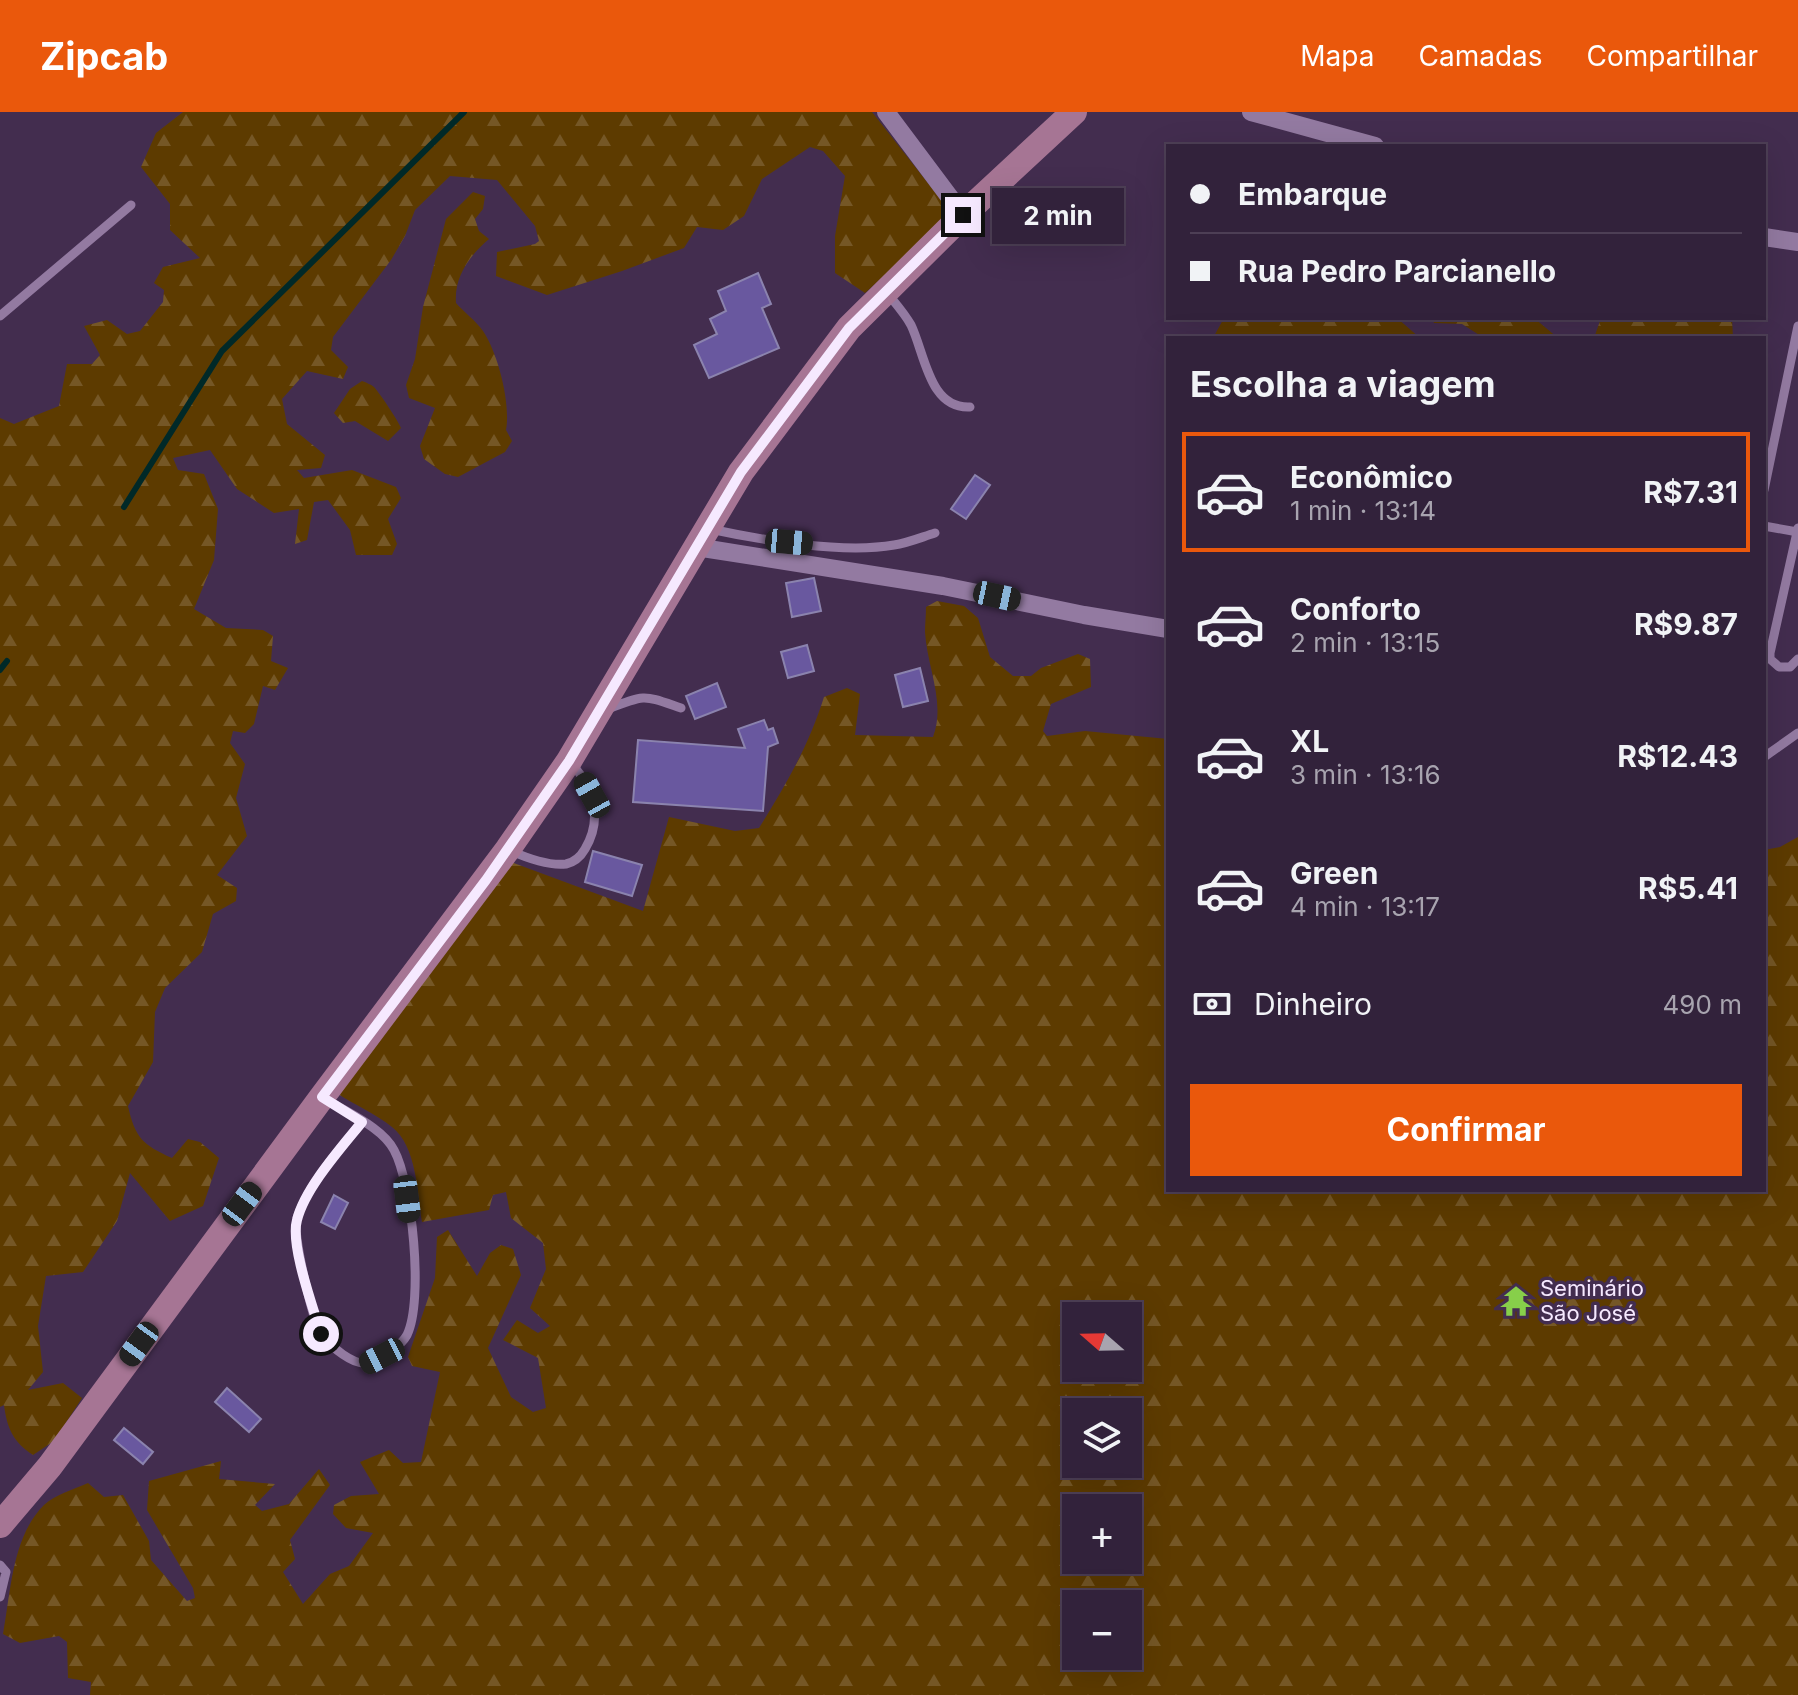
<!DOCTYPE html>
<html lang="pt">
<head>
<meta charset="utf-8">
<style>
  body { margin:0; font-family:Inter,sans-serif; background:#3a2a42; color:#f1f3f6; height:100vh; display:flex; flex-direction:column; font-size:30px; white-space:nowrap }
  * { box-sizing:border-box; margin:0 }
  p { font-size:26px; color:#a8a4af }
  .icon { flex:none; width:44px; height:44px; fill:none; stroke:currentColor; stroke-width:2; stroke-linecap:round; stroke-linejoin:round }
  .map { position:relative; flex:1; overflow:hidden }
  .sheet { position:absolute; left:1166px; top:224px; width:600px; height:856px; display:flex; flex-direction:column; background:#32223b; border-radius:0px; box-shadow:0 8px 32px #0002,0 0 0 2px #4d3f55 }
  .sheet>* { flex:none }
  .hud { position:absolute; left:1166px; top:32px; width:600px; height:176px; border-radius:0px; box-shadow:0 8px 32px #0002,0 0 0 2px #4d3f55; display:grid; align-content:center; height:176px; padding:0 24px; background:#32223b }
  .needle { width:52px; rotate:290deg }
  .fabs { position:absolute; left:1062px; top:1190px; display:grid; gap:16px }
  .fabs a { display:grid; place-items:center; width:80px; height:80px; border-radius:0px; background:#32223b; box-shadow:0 8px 32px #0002,0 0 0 2px #4d3f55; font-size:40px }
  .end { position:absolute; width:36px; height:36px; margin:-18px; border:10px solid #f6e9ff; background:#111; box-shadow:0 0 0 4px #111 }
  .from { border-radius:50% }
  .bubble { position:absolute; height:56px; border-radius:0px; background:#32223b; box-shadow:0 8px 32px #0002,0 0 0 2px #4d3f55; font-size:26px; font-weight:700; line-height:56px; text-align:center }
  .car { position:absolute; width:24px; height:48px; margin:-24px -12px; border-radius:10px; box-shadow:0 0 6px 2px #0007; background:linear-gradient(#222 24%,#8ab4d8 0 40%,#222 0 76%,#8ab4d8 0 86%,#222 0) }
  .hud b { display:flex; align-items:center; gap:28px; height:76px; font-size:30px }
  .hud b+b { border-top:2px solid #4d3f55 }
  .hud i { width:20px; height:20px; background:#f1f3f6 }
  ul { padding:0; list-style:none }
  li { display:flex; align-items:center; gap:24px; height:120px; margin:0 16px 12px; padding:0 8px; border:4px solid transparent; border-radius:0px }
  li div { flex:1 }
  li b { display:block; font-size:30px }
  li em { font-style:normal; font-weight:700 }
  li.active { border-color:#ea580c }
  li>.icon { width:72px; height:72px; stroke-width:1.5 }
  h2 { padding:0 24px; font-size:36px; line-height:96px }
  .pay { display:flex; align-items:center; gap:20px; height:88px; padding:0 24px; font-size:30px }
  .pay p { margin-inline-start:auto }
  .action { display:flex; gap:16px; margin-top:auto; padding:16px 24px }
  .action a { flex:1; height:92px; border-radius:0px; background:#ea580c; color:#fff; font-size:32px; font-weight:700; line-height:92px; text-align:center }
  header { display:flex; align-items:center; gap:48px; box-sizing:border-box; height:112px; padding:0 40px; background:#ea580c; color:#fff }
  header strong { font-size:38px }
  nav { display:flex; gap:44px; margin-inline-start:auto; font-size:28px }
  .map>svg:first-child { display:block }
  .forest { fill:url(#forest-firs); fill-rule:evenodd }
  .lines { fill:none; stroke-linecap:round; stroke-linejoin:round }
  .stream { stroke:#002928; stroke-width:6 }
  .building { fill:#69589f; stroke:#8b83ae; stroke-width:2 }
  .lane { stroke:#937aa1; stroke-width:9 }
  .street { stroke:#937aa1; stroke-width:18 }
  .secondary { stroke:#a67594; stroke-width:26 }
  .route { stroke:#f6e9ff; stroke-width:10 }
  .labels { text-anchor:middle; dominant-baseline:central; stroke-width:7; stroke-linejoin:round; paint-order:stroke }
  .poi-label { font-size:22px; fill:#f6e9ff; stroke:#432d4f; text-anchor:start }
</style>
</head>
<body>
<header>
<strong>Zipcab</strong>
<nav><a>Mapa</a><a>Camadas</a><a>Compartilhar</a></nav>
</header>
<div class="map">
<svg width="1798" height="1583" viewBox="0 0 1798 1583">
  <defs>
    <pattern id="forest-firs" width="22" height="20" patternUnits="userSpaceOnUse" patternTransform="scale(2)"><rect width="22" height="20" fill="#5d3b00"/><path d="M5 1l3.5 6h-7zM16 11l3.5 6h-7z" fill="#755726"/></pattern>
  </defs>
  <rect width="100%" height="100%" fill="#432d4f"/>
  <!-- forest -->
  <path class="forest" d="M183 0H872L942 89 946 108 865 181 835 161V124L845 64 823 39 810 35 762 67 744 104 723 118 697 115 684 136 622 159 547 183 496 164 497 140 535 132 539 129 535 114 497 68 450 64 415 98 405 124 391 148 333 225 331 238 348 255 343 267 307 259 282 287 287 312 325 343 321 356 297 358 304 366 352 358 396 375 401 386 388 407 397 432 392 443H356L350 418 328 388 314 390 307 428 295 432 299 397 274 401 237 377 210 338 173 346 178 358 204 362 218 397 214 448 194 497 226 516 263 518 273 524 271 549 288 556 275 578 263 574 254 612 245 621 233 619 230 631 245 652 236 686 247 724 217 763 237 776 236 789 213 802 202 840 165 876 155 900 153 950 128 994C135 1026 143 1033 172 1046L188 1027 200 1030 219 1046 203 1094 170 1109 130 1061 117 1109 83 1160 46 1164 38 1214 43 1260 28 1278 63 1271 82 1286 54 1329 33 1343C13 1330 7 1316 4 1293L0 1295V306L14 312 59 294 67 252H92L100 243 84 214 107 208 127 222 140 219 163 190 164 178 154 171 163 155 200 146 170 118V92L141 55 156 21Z
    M473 80 485 84 483 97 475 107 479 119 489 127C469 144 454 165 456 191 464 200 476 209 483 219 498 241 511 292 506 318L512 329 505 340 458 365 445 362 424 347 420 334 435 296 409 286 406 273 415 247 423 195 446 107Z
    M1224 206H1397L1420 226H1213Z
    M1432 206H1534L1558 226H1484L1462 212 1434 211Z
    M1601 206H1732L1733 226H1594Z
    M362 269C365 270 372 273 374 275 379 280 399 310 401 316L388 329 355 309 343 311 334 301 350 277Z
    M937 489 964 494 978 506 990 545 1013 564H1031L1041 556 1078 542 1090 547 1091 575 1051 592 1043 619 1047 624 1085 619 1168 627V1078H1764V738L1780 735 1798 725V1583H90L91 1570 68 1566 67 1530 59 1524 20 1531 3 1522C11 1479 12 1425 44 1393 54 1383 75 1377 88 1371L104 1385 123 1383 149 1429 151 1448 187 1489 195 1486 193 1476 147 1398 149 1369 221 1349 219 1367 275 1372 255 1393 262 1399 289 1392 319 1357 330 1373 290 1428 295 1447 283 1460 303 1492 330 1462 349 1454 373 1421 346 1416 333 1402 334 1393 351 1384 379 1382 360 1350 389 1338 403 1351 421 1350 440 1260 412 1254 408 1245 435 1166 437 1125 448 1118 477 1164 490 1141 501 1133 513 1137 521 1163 488 1236 511 1285 533 1300 546 1296 538 1246 503 1228 517 1208 538 1221 550 1214 530 1196 546 1157 543 1131 511 1106 506 1080 493 1083 489 1098 422 1110C417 1080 417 1035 392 1015 376 1002 355 993 338 982L511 750 643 799 669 705 735 719 759 716C786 673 809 633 824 585L847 576 860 582 855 623 933 625C946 591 927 555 925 520 925 512 926 503 926 495ZM1076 1204H1128V1256H1076ZM1076 1300H1128V1352H1076ZM1076 1396H1128V1448H1076ZM1076 1492H1128V1544H1076Z"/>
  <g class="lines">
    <!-- stream -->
    <path class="stream" d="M124 395 222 239 464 0
      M0 558 7 549"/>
  </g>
  <!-- building -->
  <path class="building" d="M758 161 771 192 762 196 779 236 709 266 694 233 717 222 710 207 726 199 718 179Z
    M975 363 990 373 966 407 951 397Z
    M814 466 821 499 792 505 786 471Z
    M807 533 814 559 788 566 781 540Z
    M920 556 928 589 903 595 895 563Z
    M717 571 726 595 695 607 686 584Z
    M764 608 768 618 773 616 778 631 768 635 763 699 633 690 638 628 745 636 738 617Z
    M593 739 642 753 632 784 585 770Z
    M334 1083 348 1091 335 1117 321 1110Z
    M227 1276 261 1307 249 1320 215 1290Z
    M124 1316 153 1340 143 1352 114 1328Z"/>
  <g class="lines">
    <!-- lane -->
    <path class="lane" d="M888 182C896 192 905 202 911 213 925 242 929 297 970 295
      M0 204 131 93
      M1764 378 1798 214
      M1764 414 1798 420
      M1798 416 1770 541V547L1779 555H1790L1798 547
      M710 417C761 428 843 442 894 433 908 431 922 425 935 421
      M608 597C646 582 643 583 681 596
      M1764 645 1798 621
      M511 739C527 746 549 754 566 752 575 750 581 744 585 737 603 707 594 676 571 651
      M326 987C347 1001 382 1015 394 1038 412 1071 424 1188 407 1223 401 1234 380 1249 368 1251 353 1254 331 1234 322 1224 313 1211 292 1121 297 1106 309 1071 339 1038 362 1010
      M0 1453 6 1460 0 1485"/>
    <!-- street -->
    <path class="street" d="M886 0 963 103
      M1251 0 1375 34
      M1764 125 1798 130
      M696 435 943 474 1084 503 1168 517"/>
    <!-- secondary -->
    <path class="secondary" d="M0 1413 50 1354 322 985 508 737 569 649 741 360 849 216 963 103 1074 0"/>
  </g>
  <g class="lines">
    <!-- route -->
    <path class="route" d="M321 1222C313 1195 290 1133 297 1108 305 1076 341 1036 362 1010L322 985 486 768 569 649 741 360 849 216 963 103"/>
  </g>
  <!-- icons -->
  <defs>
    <symbol id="temple-bare" viewBox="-9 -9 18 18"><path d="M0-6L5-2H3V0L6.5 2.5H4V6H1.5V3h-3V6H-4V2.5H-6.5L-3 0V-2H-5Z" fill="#87cf4a" stroke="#432d4f" stroke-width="2.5" paint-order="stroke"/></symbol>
  </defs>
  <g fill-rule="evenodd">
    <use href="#temple-bare" x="1494" y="1167" width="44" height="44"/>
  </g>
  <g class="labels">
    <!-- poi labels -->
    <g class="poi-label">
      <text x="1540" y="1176">Seminário<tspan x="1540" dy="25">São José</tspan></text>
    </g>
  </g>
</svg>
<div class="fabs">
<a><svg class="needle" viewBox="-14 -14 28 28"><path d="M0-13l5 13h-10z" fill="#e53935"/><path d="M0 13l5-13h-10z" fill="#a8a4af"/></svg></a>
<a><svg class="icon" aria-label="layers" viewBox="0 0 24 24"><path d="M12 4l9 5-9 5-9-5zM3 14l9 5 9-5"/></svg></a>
<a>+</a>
<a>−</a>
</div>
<i class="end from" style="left:321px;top:1222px"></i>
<i class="end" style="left:963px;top:103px"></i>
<div class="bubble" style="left:992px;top:76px;width:132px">2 min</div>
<i class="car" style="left:789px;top:430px;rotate:95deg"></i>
<i class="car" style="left:997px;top:484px;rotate:102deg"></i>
<i class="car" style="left:592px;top:683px;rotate:331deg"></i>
<i class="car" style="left:407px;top:1087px;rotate:173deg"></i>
<i class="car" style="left:242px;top:1092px;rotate:37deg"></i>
<i class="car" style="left:139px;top:1232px;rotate:216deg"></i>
<i class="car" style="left:382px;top:1244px;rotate:243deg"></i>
<div class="hud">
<b><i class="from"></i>Embarque</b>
<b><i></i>Rua Pedro Parcianello</b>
</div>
<section class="sheet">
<h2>Escolha a viagem</h2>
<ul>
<li class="active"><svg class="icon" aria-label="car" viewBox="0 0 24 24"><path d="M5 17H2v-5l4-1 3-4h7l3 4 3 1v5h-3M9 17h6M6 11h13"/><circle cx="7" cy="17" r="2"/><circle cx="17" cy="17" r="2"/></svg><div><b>Econômico</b><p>1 min · 13:14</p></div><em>R$7.31</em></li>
<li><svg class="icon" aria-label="car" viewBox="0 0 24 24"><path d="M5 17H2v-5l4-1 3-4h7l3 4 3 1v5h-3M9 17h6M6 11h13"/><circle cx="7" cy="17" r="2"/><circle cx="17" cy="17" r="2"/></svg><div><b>Conforto</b><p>2 min · 13:15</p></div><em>R$9.87</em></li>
<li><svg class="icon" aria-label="car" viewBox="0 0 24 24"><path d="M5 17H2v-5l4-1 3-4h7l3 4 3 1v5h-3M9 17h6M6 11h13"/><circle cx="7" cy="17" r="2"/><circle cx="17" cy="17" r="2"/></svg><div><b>XL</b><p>3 min · 13:16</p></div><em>R$12.43</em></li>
<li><svg class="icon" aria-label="car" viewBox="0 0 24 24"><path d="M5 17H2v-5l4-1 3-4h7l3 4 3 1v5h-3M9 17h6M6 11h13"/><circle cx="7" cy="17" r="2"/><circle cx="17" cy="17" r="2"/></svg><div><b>Green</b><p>4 min · 13:17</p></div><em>R$5.41</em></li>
</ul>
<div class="pay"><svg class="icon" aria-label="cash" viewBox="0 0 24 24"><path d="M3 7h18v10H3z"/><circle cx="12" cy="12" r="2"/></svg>Dinheiro<p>490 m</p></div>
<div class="action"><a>Confirmar</a></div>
</section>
</div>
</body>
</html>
